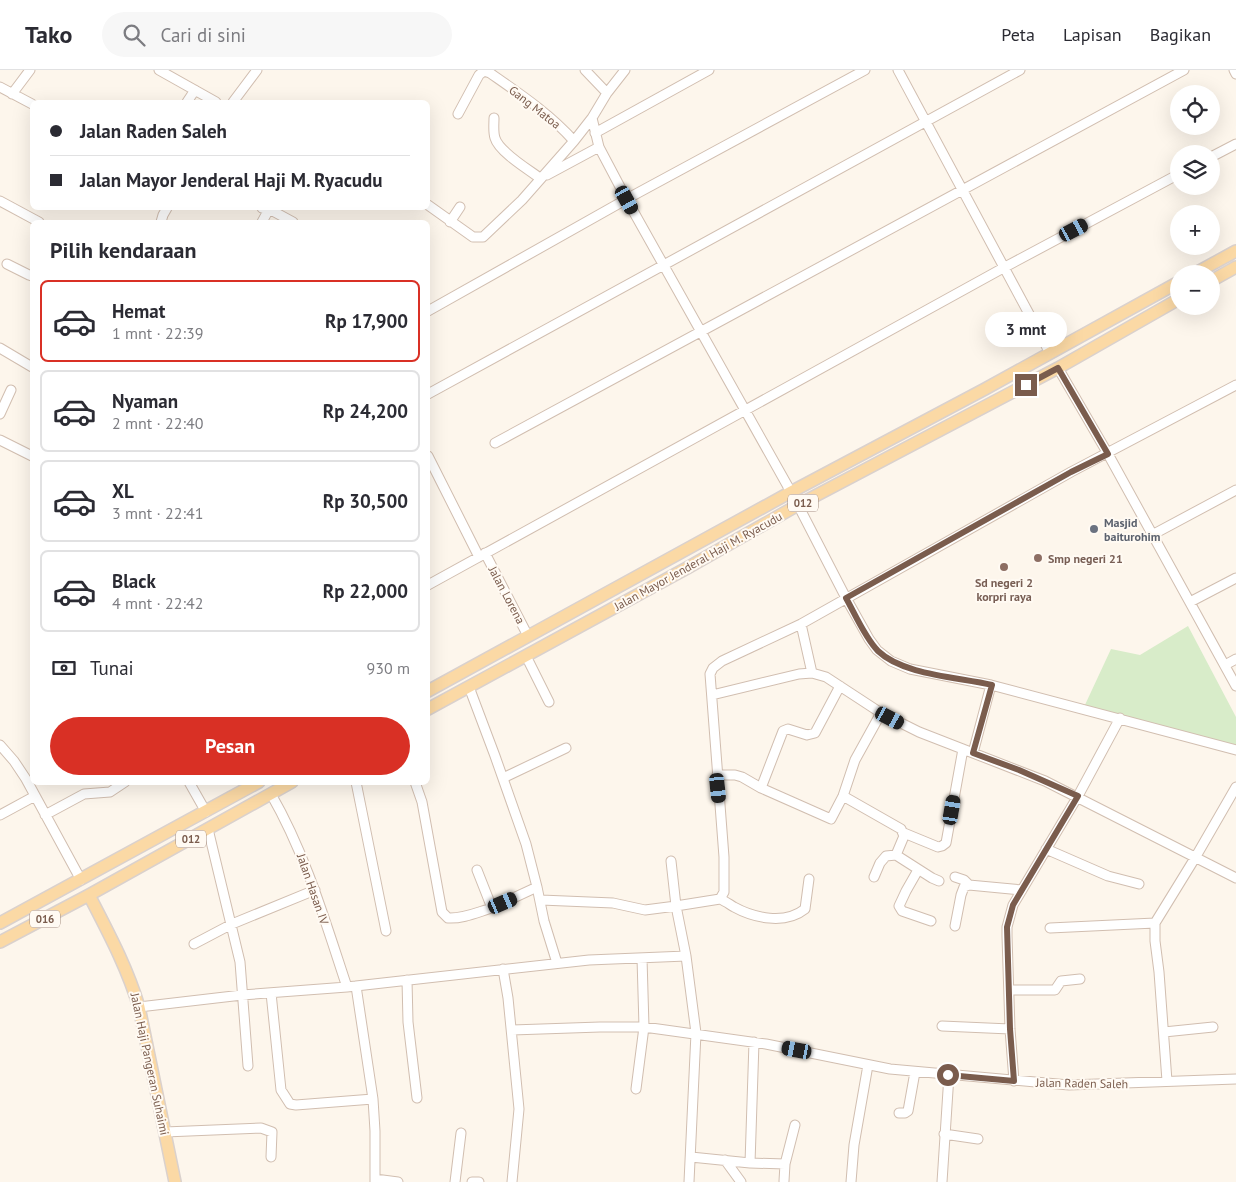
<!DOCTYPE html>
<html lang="id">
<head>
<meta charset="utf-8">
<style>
  body { margin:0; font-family:"PT Sans",sans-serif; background:#f7f7f7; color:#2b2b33; height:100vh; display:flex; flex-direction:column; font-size:19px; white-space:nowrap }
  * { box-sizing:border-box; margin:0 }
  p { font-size:16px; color:#7c7c81 }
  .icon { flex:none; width:28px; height:28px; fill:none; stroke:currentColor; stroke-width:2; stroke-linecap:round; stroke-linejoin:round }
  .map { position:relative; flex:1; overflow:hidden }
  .side { position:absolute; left:30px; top:150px; width:400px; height:565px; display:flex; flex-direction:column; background:#fff; border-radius:8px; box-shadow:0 5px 20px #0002 }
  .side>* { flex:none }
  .guide { position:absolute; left:30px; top:30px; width:400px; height:110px; border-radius:8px; box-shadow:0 5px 20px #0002; display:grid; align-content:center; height:110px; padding:0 20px; background:#fff }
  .controls { position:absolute; left:1170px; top:15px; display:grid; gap:10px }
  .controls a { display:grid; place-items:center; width:50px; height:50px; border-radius:50%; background:#fff; box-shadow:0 5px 20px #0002; font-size:25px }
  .end { position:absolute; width:22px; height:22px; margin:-11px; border:6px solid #7a5c4d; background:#fff; box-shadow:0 0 0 2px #fff }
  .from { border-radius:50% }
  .bubble { position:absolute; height:35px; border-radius:18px; background:#fff; box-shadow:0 5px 20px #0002; font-size:16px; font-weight:700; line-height:35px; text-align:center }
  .car { position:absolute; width:15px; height:30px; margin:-15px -8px; border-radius:6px; box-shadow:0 0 4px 1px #0007; background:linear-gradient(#222 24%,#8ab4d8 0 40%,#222 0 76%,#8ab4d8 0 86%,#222 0) }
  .guide b { display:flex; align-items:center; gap:18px; height:48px; font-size:19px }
  .guide b+b { border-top:1px solid #e1e1e2 }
  .guide i { width:12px; height:12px; background:#2b2b33 }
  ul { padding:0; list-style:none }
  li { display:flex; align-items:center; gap:15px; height:82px; margin:0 10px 8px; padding:0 10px; border:2px solid #e1e1e2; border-radius:8px }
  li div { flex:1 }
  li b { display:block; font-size:19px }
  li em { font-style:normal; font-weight:700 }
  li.selected { border-color:#d93025 }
  li>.icon { width:45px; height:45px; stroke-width:1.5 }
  h2 { padding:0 20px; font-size:22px; line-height:60px }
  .pay { display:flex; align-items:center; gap:12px; height:55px; padding:0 20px; font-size:19px }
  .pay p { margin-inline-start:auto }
  .cta { display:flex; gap:10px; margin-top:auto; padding:10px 20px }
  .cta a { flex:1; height:58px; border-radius:30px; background:#d93025; color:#fff; font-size:20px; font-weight:700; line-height:58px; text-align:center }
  header { display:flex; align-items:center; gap:30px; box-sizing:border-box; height:70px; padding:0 25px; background:#fff; border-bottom:1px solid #e1e1e2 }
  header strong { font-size:24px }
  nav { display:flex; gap:28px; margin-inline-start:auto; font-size:18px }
  .search { width:350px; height:45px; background:#f7f7f7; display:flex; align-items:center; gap:12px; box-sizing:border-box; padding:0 18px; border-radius:28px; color:#7c7c81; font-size:19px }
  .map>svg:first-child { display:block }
  .green { fill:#d8ecc9 }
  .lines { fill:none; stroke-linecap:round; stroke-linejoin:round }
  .minor-casing { stroke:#d1beb0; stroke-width:11 }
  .major-casing { stroke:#dad1cd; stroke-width:14 }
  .minor { stroke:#fff; stroke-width:9 }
  .major { stroke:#fbd9a5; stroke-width:11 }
  .route { stroke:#7a5c4d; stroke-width:6 }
  .worship-dot { fill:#6b7280; stroke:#fffaf3; stroke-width:2 }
  .education-dot { fill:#8d6e63; stroke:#fffaf3; stroke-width:2 }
  .labels { text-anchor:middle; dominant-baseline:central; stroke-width:4; stroke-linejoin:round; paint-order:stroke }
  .shield { fill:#fffaf3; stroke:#a28b7f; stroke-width:1 }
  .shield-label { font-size:11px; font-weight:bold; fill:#7a5c4d }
  .street-label { font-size:12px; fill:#7a5c4d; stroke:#fffaf3 }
  .worship-label { font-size:12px; font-weight:bold; fill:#5b616d; stroke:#fffaf3; text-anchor:start }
  .education-label { font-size:12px; font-weight:bold; fill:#785e54; stroke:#fffaf3; text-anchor:start }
</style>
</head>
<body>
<header>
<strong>Tako</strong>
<div class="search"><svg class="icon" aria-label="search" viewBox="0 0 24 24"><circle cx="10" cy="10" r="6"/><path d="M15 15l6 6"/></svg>Cari di sini</div>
<nav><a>Peta</a><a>Lapisan</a><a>Bagikan</a></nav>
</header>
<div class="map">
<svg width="1236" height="1112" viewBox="0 0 1236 1112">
  <rect width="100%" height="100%" fill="#fdf6ec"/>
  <!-- green -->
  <path class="green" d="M1188 556 1236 647V677L1084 637 1111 579 1140 585Z"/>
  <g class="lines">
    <defs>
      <path id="minor" d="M159 0 216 32
        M585 0 607 23
        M625 0 607 23 592 48 599 77 627 130 791 422
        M898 0 1050 283
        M1234 0 1236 4
        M0 17 32 34
        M12 24 30 0
        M187 32 195 20
        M233 32 257 0
        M458 44 479 5 484 1 490 3C520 24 550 44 574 71
        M494 48C494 54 493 62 495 68 499 82 529 100 540 108
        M595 63 709 0
        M1211 87 1236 74
        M547 105 599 77
        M0 131 39 152
        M428 135 473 167H483L522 130 574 71 592 48
        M262 138 269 139 293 152
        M161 152 163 145 167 138
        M262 152 269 139
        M450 152 460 137
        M7 194 29 205 32 206
        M428 241 634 125 865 0
        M0 278 32 297
        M1058 298 1108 384 1236 616
        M428 324 1020 0
        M0 344 11 320
        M0 370 32 386
        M495 373 1184 0
        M428 386 479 487
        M798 435 846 528 869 569 877 580 891 591 910 599 991 615 1236 680
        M1152 465 1236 420
        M485 483 528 566
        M428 515 1005 197 1179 104
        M1190 532 1236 508
        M801 554 812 603
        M526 586 549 632
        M1225 595 1236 589
        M469 617 495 686 526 774 537 817 492 838 477 800
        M712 625 799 604 812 603 826 607 881 643 919 662 1045 711 1236 808
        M0 675 14 691 26 709 81 810
        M973 683 991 615
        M717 705H735L742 707 761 718 831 749 843 726 855 690 881 643
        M503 708 566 678
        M189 712 206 742
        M356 712 386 861
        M415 712 422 732 442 842 448 848C463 849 478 842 492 838
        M761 718 783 661 788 659 807 665 815 663 840 616
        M271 724C306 785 325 851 347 917
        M843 726 901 759 904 766 896 785 932 808 939 811
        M0 745 35 726
        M45 745 84 724 110 722 125 712
        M208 759 240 892 248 996
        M904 763 938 777 942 776 946 773 963 679
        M1046 779 1108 806 1139 814
        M671 791 676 836 686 886 696 963 689 1112
        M918 800 906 821 899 836 902 841 931 851
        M874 807 880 793 886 786 896 785
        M955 807 964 810 969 815 1022 820
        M537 817 544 851 557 893
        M720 829C725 831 729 834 734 837 754 848 785 855 805 839L809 809
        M541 830 613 833 645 840 676 836 720 829 724 822V787L710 604 713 598 722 591 801 554 1071 402 1236 315
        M955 856 961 825 964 817 969 815
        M1050 858 1155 853
        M194 874 232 854 315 820
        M503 899 508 928 519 1039 512 1112
        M407 910 408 952 417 1028
        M356 916 373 1029 375 1061V1112
        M1010 920H1055L1061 911 1080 909
        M271 923 281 1020 290 1034 296 1035 373 1029
        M139 937 242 925 347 917 589 890 686 886
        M942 956 1010 959
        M512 960 600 957H644L766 974 890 999 1069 1015 1236 1009
        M1164 962 1213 957
        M1014 1011 1010 959 1007 866V857L1013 835 1078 726 1120 648
        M1167 1011 1159 902 1155 871V853L1195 788 1236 717
        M636 1019 644 957 642 888
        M899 1043H905L908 1041 915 1002
        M165 1062 261 1058 272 1062 271 1087
        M944 1064 978 1069
        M691 1087 750 1093 754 972
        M725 1090 741 1112
        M750 1093 785 1094 784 1111
        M785 1094 795 1055
        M375 1109 398 1112
        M455 1112 461 1063
        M472 1112H479
        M851 1112 854 1075 868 995
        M942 1112 949 1005"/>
      <path id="major" d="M1194 204 1236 181
        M1211 211 1236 197
        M428 621 791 422 985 319 1179 212
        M428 639 687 498 798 435 1058 298 1179 229
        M89 825C108 862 127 897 139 937L175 1112
        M0 853 259 712
        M0 872 89 825 292 712"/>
    </defs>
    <!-- minor casing -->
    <use href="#minor" class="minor-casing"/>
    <!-- major casing -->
    <use href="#major" class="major-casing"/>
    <!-- minor -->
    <use href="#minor" class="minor"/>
    <!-- major -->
    <use href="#major" class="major"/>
  </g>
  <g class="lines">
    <!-- route -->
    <path class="route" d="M948 1005 1014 1011 1010 959 1007 857 1013 835 1078 726 1019 700 973 683 992 615C958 607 903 605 878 581 865 568 855 544 846 528L1071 402 1108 384 1058 298 1026 315"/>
  </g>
  <!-- markers -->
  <circle class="worship-dot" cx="1094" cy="459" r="5"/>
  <g class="education-dot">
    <circle cx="1038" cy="488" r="5"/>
    <circle cx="1004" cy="497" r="5"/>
  </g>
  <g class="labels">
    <!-- shield labels -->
    <g class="shield">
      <rect x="788" y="424.5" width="30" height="17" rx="4"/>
      <rect x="176" y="760.5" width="30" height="17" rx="4"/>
      <rect x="30" y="840.5" width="30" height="17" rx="4"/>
    </g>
    <g class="shield-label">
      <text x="803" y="433">012</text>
      <text x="191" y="769">012</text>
      <text x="45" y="849">016</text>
    </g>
    <!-- street labels -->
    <g class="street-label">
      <text transform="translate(535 37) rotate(38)">Gang Matoa</text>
      <text transform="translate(698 491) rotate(-29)">Jalan Mayor Jenderal Haji M. Ryacudu</text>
      <text transform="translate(507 525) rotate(62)">Jalan Lorena</text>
      <text transform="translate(313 819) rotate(71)">Jalan Hasan IV</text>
      <text transform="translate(150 994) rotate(78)">Jalan Haji Pangeran Suhaimi</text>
      <text transform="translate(1082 1013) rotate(1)">Jalan Raden Saleh</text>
    </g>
    <!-- worship labels -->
    <g class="worship-label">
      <text x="1104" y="452">Masjid<tspan x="1104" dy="14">baiturohim</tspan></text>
    </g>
    <!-- education labels -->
    <g class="education-label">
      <text x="1048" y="488">Smp negeri 21</text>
      <text x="1004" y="512" text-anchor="middle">Sd negeri 2<tspan x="1004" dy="14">korpri raya</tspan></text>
    </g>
  </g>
</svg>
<div class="controls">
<a><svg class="icon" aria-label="locate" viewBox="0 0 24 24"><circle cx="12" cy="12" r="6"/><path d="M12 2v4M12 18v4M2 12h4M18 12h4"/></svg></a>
<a><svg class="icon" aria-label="layers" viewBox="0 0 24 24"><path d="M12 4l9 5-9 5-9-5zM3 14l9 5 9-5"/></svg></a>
<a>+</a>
<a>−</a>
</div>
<i class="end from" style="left:948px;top:1005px"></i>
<i class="end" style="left:1026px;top:315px"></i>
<div class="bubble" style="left:985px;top:242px;width:82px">3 mnt</div>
<i class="car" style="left:627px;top:130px;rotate:151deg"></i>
<i class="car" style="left:1074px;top:160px;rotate:62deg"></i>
<i class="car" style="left:890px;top:648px;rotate:118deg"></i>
<i class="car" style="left:718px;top:718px;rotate:174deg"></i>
<i class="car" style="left:952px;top:740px;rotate:10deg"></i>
<i class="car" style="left:503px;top:833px;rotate:67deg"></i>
<i class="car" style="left:797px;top:980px;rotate:281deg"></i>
<div class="guide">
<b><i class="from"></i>Jalan Raden Saleh</b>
<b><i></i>Jalan Mayor Jenderal Haji M. Ryacudu</b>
</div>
<section class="side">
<h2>Pilih kendaraan</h2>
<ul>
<li class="selected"><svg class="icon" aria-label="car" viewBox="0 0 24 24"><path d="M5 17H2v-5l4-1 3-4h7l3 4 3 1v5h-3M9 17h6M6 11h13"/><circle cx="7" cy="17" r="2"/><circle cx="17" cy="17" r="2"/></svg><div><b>Hemat</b><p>1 mnt · 22:39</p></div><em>Rp 17,900</em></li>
<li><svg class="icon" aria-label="car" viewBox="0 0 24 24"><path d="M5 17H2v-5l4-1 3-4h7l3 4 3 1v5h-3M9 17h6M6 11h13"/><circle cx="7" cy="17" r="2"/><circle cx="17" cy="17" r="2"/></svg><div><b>Nyaman</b><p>2 mnt · 22:40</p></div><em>Rp 24,200</em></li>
<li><svg class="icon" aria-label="car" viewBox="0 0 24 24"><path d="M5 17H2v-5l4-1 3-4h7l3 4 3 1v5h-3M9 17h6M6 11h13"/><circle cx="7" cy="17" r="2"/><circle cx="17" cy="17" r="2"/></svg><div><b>XL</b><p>3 mnt · 22:41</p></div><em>Rp 30,500</em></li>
<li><svg class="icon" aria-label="car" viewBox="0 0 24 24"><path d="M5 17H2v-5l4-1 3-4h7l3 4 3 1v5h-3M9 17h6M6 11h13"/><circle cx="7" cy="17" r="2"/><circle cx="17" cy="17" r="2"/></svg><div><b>Black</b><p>4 mnt · 22:42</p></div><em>Rp 22,000</em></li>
</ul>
<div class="pay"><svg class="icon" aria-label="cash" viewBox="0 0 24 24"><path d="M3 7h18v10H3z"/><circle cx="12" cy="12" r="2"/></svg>Tunai<p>930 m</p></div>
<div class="cta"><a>Pesan</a></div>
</section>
</div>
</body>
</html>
